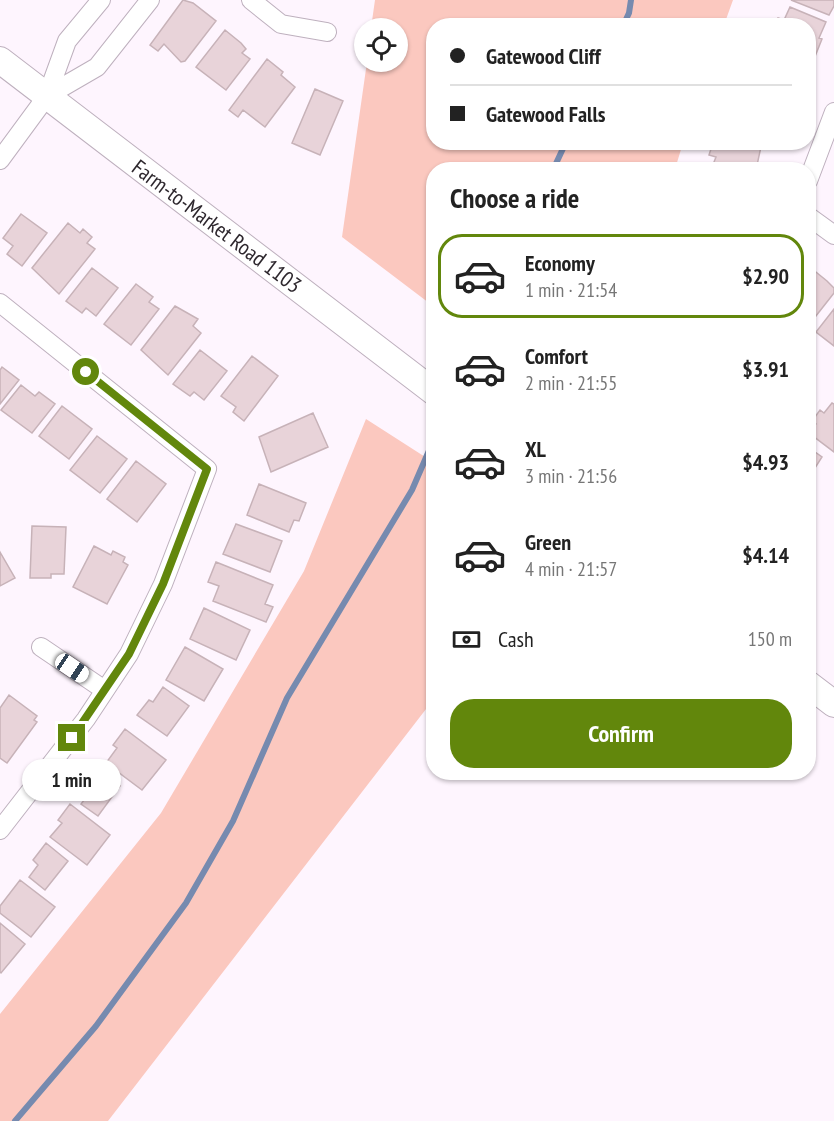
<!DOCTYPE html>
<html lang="en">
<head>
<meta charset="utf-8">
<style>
  body { margin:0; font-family:"PT Sans Narrow",sans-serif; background:#f6f6f6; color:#222; height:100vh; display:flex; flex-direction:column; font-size:22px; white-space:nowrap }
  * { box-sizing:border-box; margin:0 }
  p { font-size:20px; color:#767676 }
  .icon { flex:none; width:33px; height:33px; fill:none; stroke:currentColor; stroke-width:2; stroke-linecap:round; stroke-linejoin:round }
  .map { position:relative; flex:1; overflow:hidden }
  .sheet { position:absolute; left:426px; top:162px; width:390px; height:618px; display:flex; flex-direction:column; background:#fff; border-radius:24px; box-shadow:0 2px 4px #0004 }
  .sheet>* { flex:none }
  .top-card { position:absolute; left:426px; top:18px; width:390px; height:132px; border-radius:24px; box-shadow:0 2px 4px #0004; display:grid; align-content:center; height:132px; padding:0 24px; background:#fff }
  .tools { position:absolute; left:354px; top:18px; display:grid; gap:12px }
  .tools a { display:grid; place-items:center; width:54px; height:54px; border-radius:50%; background:#fff; box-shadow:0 2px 4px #0004; font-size:30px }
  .end { position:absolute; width:27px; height:27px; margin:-14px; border:8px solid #62870c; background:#fff; box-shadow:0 0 0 3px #fff }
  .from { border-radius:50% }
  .bubble { position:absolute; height:42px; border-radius:21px; background:#fff; box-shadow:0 2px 4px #0004; font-size:20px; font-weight:800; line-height:42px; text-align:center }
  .car { position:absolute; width:18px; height:36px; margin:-18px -9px; border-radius:8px; box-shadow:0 0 4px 2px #0007; background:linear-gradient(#fff 24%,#345 0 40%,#fff 0 76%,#345 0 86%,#fff 0) }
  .top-card b { display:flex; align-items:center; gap:21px; height:57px; font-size:22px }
  .top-card b+b { border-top:2px solid #e0e0e0 }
  .top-card i { width:15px; height:15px; background:#222 }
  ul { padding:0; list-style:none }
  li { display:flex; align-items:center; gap:18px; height:84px; margin:0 12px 9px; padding:0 12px; border:3px solid transparent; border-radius:24px }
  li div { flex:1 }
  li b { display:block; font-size:22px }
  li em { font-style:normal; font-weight:800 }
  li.selected { border-color:#62870c }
  li>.icon { width:54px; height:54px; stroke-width:1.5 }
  h2 { padding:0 24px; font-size:27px; line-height:72px }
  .pay { display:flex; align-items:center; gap:15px; height:66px; padding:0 24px; font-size:22px }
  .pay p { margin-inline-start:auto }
  .action { display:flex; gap:12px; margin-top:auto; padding:12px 24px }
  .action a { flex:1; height:69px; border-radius:24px; background:#62870c; color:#fff; font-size:24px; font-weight:800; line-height:69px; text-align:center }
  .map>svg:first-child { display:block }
  .green { fill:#fbc8bf }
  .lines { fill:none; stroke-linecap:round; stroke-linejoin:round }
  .stream { stroke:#768aaf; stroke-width:6 }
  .building { fill:#e8d3d9; stroke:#c7b2b8; stroke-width:1.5 }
  .street-casing { stroke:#beb0be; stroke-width:20 }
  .secondary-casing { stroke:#beb0be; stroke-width:28 }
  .street { stroke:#fff; stroke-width:18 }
  .secondary { stroke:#fff; stroke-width:26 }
  .route { stroke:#62870c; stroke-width:8 }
  .labels { text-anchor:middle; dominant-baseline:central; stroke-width:4.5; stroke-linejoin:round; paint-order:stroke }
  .street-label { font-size:22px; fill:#2e282e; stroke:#fff }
</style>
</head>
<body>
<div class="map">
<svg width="834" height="1121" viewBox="0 0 834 1121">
  <rect width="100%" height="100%" fill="#fef5fe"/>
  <!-- green -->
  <path class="green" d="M375 0H733L724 25 434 26V142L683 143 675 169 434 170 433 306 342 237 367 62H398V28H371Z
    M366 419 433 462V700L108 1121H0V1014L161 813 304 571Z"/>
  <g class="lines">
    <!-- stream -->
    <path class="stream" d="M623 26 629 13 631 0
      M553 170 566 142
      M15 1121 96 1026 186 903 233 821 287 698 412 490 434 439"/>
  </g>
  <!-- building -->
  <path class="building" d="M183 0 193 3 216 21 185 61 181 62 164 44 158 51 150 45Z
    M791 0H834V6L829 15Z
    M790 7 826 22 819 38 822 39 814 59 808 56V26H774L778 18 784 20Z
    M225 30 241 43 246 49 242 53 250 59 226 90 196 67Z
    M267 59 283 72 281 75 295 87 265 127 243 110 238 117 229 110Z
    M315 89 343 101 320 155 292 143Z
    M721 142H762L756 170 712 167 716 157 709 155 713 143 720 145Z
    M21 214 47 233 22 266 7 254 13 246 3 238Z
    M68 223 80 233 83 229 92 237 87 243 95 249 59 294 32 268Z
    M92 268 118 288 96 316 86 308 82 313 66 301Z
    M811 268 827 281 834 288V293L808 326V272Z
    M136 284 153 297 149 302 159 309 131 345 104 324Z
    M175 306 198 319 193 326 201 333 168 375 141 350Z
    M834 309V346L816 332Z
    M200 350 227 371 204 400 194 392 190 396 173 384Z
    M252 356 278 376 244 421 233 412 236 407 221 396Z
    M2 367 19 380 0 404V370Z
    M21 385 35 396 39 392 55 404 32 433 1 410Z
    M832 403 834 404V452L809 433 816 424 812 421 820 410 824 413Z
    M62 406 92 429 69 459 39 436Z
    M313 413 328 447 271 472 259 437Z
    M97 436 127 459 100 493 70 470Z
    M808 447 822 457 808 479Z
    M136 461 166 484 137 522 107 499Z
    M259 484 306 503 299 521 294 520 289 532 247 515Z
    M236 524 282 541 270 572 223 554Z
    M32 526 66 527 64 574H51V578H30Z
    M94 546 111 555 113 551 125 557 123 562 128 565 107 604 73 587Z
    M0 552 15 578 0 586Z
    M216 562 273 585 265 604 273 607 266 622 213 601 219 586 208 582Z
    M204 608 250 630 236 660 190 639Z
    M185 647 223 669 204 701 166 680Z
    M163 687 189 706 167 736 137 715 149 700 153 702Z
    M9 695 37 716 34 720 37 722 7 763 0 758V708Z
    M125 729 166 760 142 790 106 763 117 748 113 745Z
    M98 769 120 786 98 816 81 804 91 791 85 787Z
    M70 804 110 835 87 865 50 837 62 823 58 820Z
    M46 843 68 861 45 890 29 877 38 865 33 860Z
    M20 880 55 907 31 937 0 913V906Z
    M0 923 25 944 1 973 0 972Z"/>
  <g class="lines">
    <defs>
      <path id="street" d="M251 0 281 24 327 32
        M47 96 97 67 150 0
        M0 160 47 96 67 41 101 0
        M808 181 834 112
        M808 216 834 235
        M0 303 207 469 163 584 129 654 86 719 0 830
        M41 647 103 689"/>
      <path id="secondary" d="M0 60 434 392
        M808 684 834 704"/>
    </defs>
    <!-- street casing -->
    <use href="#street" class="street-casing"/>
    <!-- secondary casing -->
    <use href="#secondary" class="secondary-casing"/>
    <!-- street -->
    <use href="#street" class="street"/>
    <!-- secondary -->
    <use href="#secondary" class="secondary"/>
  </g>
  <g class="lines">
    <!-- route -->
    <path class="route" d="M72 738 129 654 163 584 207 469 86 372"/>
  </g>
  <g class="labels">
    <!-- street labels -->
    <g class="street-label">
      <text transform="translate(217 226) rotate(37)">Farm-to-Market Road 1103</text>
    </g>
  </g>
</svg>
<div class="tools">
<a><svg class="icon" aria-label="locate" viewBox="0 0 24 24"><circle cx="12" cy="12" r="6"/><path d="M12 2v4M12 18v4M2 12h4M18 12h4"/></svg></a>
</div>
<i class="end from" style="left:86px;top:372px"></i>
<i class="end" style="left:72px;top:738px"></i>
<div class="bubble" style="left:22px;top:759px;width:99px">1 min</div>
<i class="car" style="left:72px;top:668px;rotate:124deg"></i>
<div class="top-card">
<b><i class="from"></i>Gatewood Cliff</b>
<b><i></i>Gatewood Falls</b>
</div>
<section class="sheet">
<h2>Choose a ride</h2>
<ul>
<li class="selected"><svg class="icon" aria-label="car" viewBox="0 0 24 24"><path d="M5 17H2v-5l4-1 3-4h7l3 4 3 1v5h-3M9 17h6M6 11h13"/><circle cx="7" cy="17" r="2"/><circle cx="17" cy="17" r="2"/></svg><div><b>Economy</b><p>1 min · 21:54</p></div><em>$2.90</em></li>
<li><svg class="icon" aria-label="car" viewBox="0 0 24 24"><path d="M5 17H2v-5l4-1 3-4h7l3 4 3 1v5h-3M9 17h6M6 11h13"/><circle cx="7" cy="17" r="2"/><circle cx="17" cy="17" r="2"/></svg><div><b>Comfort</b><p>2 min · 21:55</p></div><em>$3.91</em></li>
<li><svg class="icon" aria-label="car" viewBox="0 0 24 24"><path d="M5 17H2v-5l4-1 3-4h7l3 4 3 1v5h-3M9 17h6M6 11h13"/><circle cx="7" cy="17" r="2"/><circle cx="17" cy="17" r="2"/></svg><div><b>XL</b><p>3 min · 21:56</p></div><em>$4.93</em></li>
<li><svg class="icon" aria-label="car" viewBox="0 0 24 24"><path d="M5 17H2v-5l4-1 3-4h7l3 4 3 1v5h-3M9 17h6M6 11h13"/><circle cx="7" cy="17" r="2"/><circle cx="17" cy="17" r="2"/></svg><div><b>Green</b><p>4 min · 21:57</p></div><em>$4.14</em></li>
</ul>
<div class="pay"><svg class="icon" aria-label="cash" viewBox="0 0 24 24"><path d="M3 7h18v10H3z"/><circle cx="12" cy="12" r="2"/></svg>Cash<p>150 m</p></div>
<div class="action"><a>Confirm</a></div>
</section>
</div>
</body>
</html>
